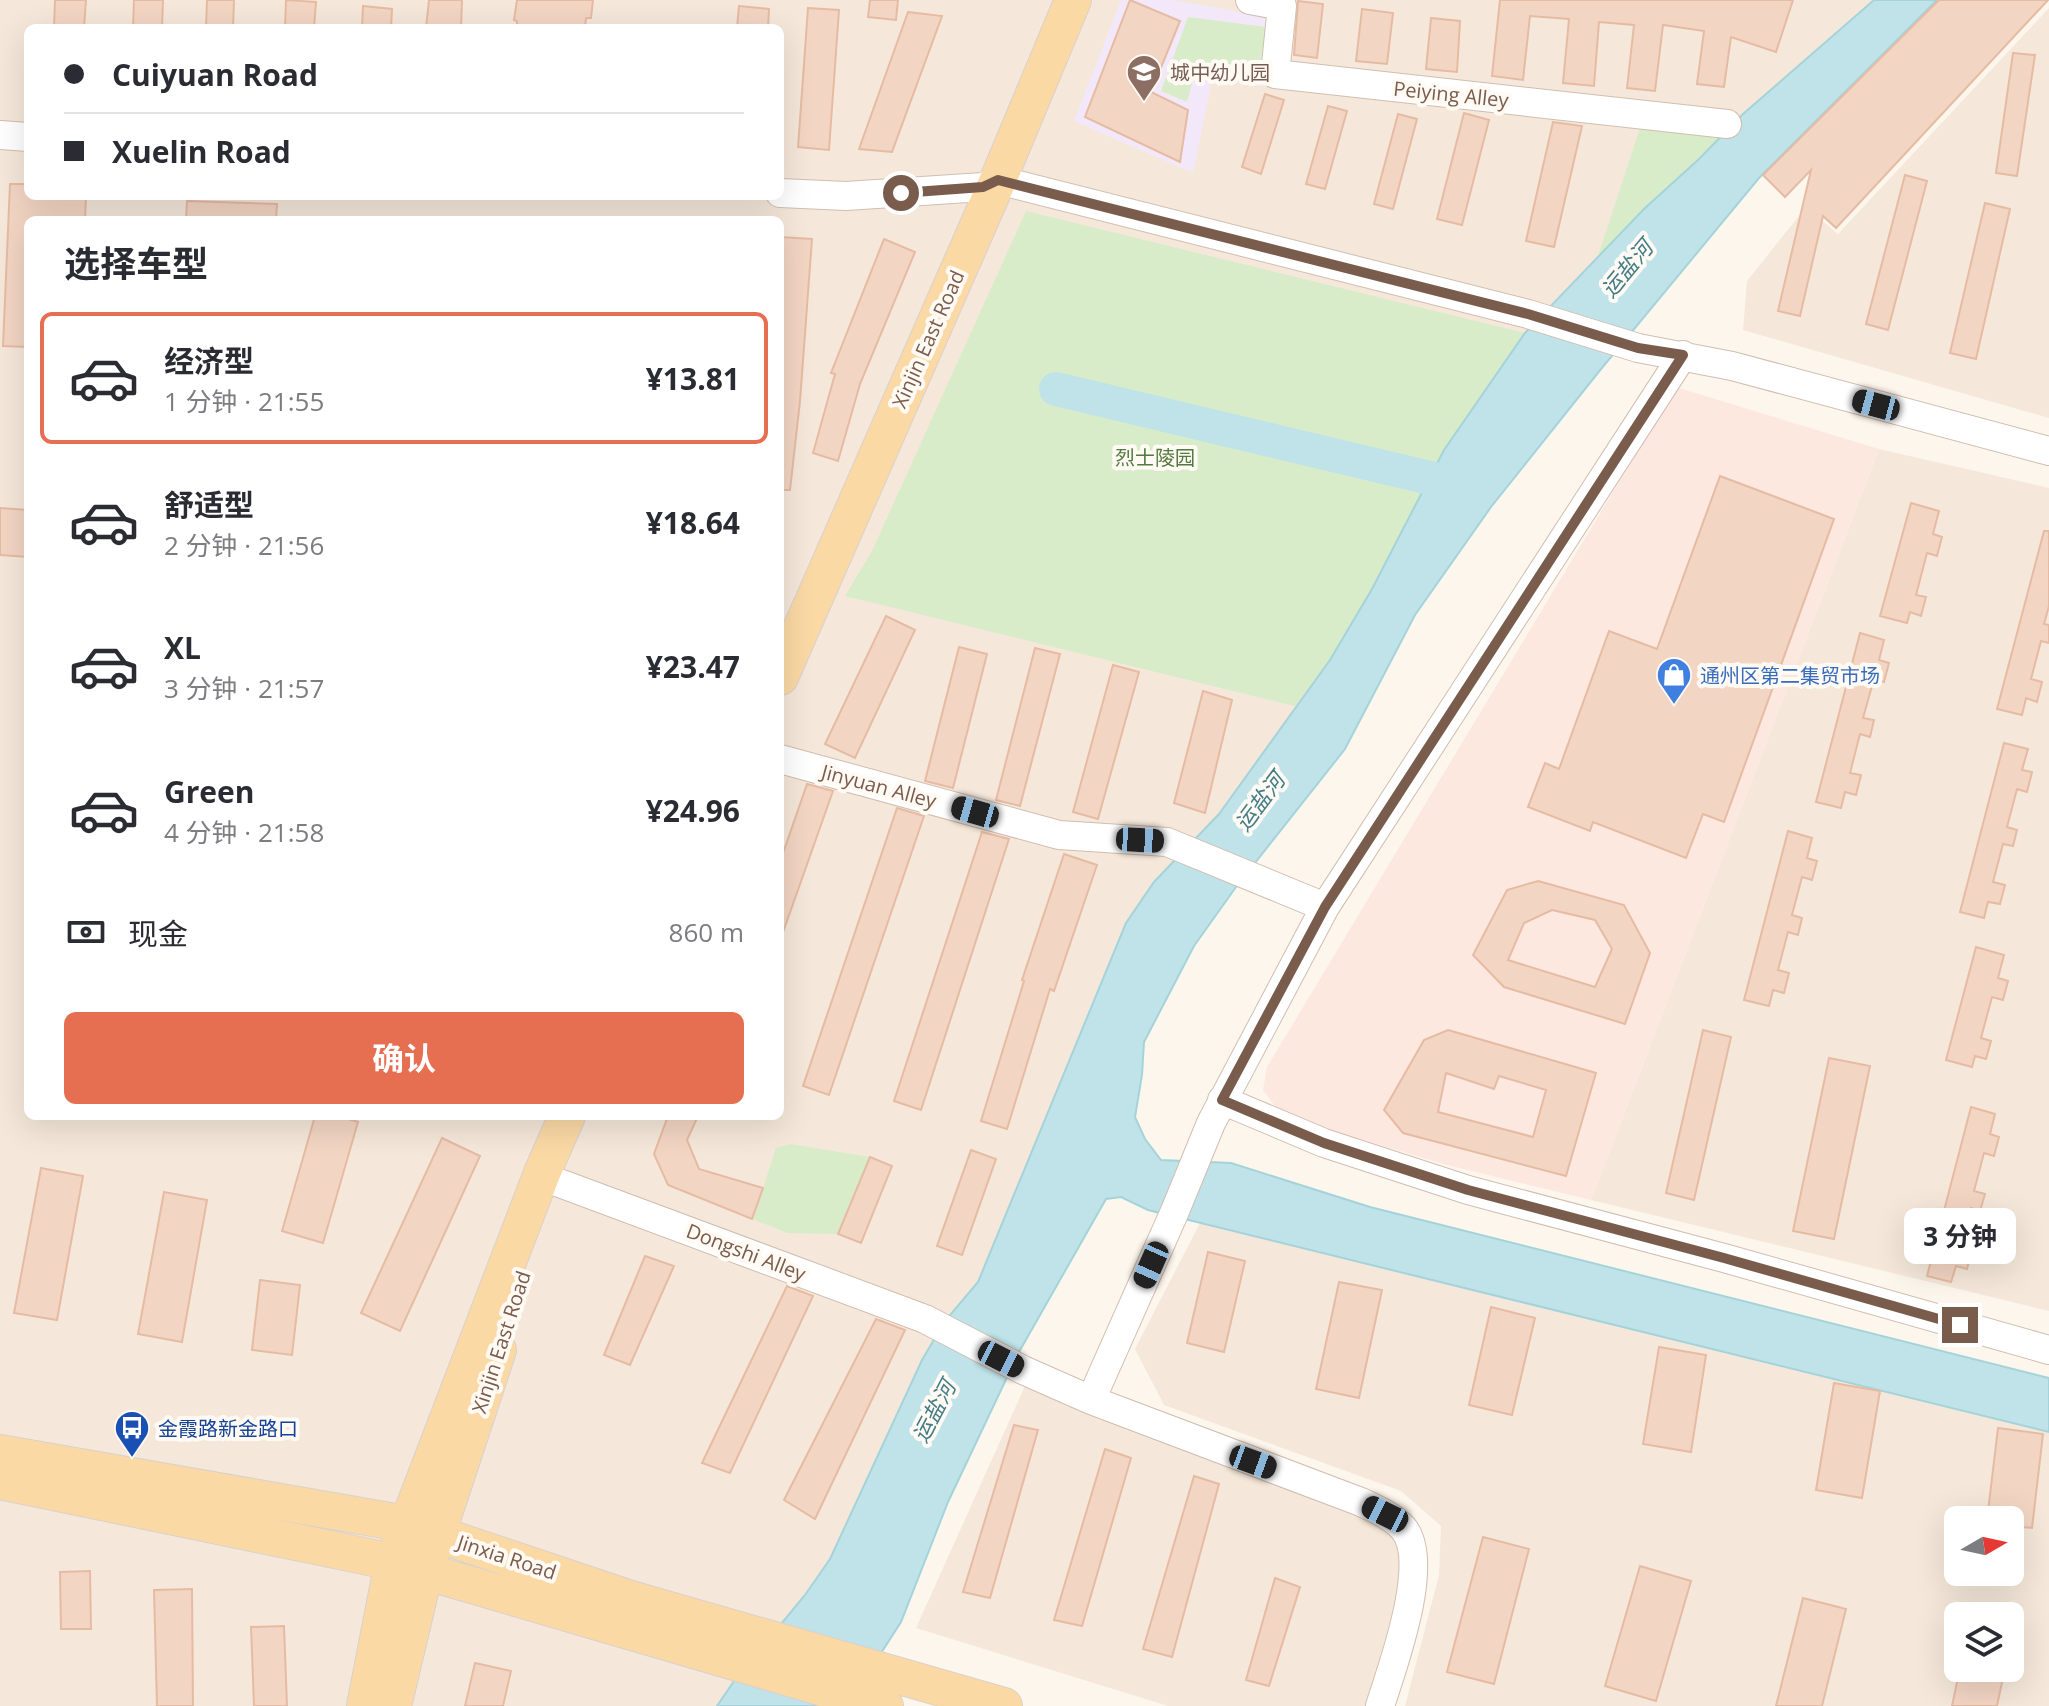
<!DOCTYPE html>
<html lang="zh">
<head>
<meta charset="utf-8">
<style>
  body { margin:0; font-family:"Open Sans","Noto Sans SC",sans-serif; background:#f2f2f3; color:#2b2b33; height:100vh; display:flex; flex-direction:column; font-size:30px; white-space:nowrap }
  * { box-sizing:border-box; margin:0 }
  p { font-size:26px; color:#7c7c81 }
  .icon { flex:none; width:44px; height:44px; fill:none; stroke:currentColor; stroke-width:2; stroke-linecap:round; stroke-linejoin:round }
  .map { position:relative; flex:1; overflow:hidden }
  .sheet { position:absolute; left:24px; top:216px; width:760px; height:904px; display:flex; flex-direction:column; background:#fff; border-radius:12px; box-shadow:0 8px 32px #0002 }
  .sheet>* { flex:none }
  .top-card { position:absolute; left:24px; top:24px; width:760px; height:176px; border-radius:12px; box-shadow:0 8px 32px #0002; display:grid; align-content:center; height:176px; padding:0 40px; background:#fff }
  .needle { width:52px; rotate:81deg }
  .fabs { position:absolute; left:1944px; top:1506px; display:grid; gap:16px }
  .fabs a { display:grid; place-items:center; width:80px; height:80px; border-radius:12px; background:#fff; box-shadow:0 8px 32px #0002; font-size:40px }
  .end { position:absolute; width:36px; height:36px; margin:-18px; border:10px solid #7a5c4d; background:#fff; box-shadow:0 0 0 4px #fff }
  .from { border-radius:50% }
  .bubble { position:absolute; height:56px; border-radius:12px; background:#fff; box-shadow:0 8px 32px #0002; font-size:26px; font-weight:700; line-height:56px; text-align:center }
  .car { position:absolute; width:24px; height:48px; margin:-24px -12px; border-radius:10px; box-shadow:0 0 6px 2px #0007; background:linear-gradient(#222 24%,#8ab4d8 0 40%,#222 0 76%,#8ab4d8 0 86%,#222 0) }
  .top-card b { display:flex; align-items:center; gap:28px; height:76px; font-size:30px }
  .top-card b+b { border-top:2px solid #e1e1e2 }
  .top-card i { width:20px; height:20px; background:#2b2b33 }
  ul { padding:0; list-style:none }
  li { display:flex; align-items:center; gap:24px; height:132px; margin:0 16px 12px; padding:0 24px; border:4px solid transparent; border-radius:12px }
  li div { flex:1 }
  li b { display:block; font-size:30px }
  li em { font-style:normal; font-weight:700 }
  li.active { border-color:#e76f51 }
  li>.icon { width:72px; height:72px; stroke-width:1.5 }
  h2 { padding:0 40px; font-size:36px; line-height:96px }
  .pay { display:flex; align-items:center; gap:20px; height:88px; padding:0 40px; font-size:30px }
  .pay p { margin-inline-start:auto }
  .primary-button { display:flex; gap:16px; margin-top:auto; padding:16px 40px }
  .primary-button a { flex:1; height:92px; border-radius:12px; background:#e76f51; color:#fff; font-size:32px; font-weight:700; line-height:92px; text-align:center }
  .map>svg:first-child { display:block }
  .residential { fill:#f5e8da; fill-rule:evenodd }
  .commercial { fill:#fde8e0 }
  .education { fill:#f3e8fa }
  .green { fill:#d8ecc9 }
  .water { fill:#bfe3e8; stroke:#a5d3da; stroke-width:2 }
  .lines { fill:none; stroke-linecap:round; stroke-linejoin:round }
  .river { stroke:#bfe3e8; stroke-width:34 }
  .building { fill:#f3d5c3; stroke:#e6bba3; stroke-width:2; fill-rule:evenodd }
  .minor-casing { stroke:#d1beb0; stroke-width:30 }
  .major-casing { stroke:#dad1cd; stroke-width:38 }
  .minor { stroke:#fff; stroke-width:28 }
  .major { stroke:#fbd9a5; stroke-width:36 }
  .route { stroke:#7a5c4d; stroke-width:10 }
  .labels { text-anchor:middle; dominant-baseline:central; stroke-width:8; stroke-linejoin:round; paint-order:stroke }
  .education-label { font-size:20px; fill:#785e54; stroke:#fffaf3; text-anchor:start }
  .street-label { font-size:20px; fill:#7a5c4d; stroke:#fffaf3 }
  .park-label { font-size:20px; fill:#537a41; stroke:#fffaf3 }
  .shop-label { font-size:20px; fill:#366cbe; stroke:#fffaf3; text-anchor:start }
  .transit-label { font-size:20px; fill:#164399; stroke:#fffaf3; text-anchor:start }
  .water-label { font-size:22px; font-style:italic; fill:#437c86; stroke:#fffaf3 }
</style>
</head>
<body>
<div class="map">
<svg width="2049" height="1706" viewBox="0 0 2049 1706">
  <rect width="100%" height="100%" fill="#fdf6ec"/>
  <!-- residential -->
  <path class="residential" d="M0 0H1917L1632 283 1172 947 786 1706H0ZM28 28H780V196H28ZM28 220H780V1116H28Z
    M2049 8V418L1743 330 1747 281 1806 207 1838 234Z
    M1879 449 2049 488V1311L1591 1200Z
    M1201 1221 2049 1432V1706H1405L1439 1575 1441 1526 1401 1491 1164 1405 1135 1349ZM1958 1520H2010V1572H1958ZM1958 1616H2010V1668H1958Z
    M1025 1386 1373 1514 1399 1546 1403 1574 1367 1706H1168L916 1628Z"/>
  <!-- commercial -->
  <path class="commercial" d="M1676 387 1879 449 1591 1200 1443 1164 1324 1128 1277 1109 1263 1090 1267 1067Z"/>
  <!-- education -->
  <path class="education" d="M1121 0H1172L1272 18 1264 86 1212 80 1193 173 1074 121Z"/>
  <!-- green -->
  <path class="green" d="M1188 17 1266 27 1259 73 1197 64 1187 102 1161 91Z
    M1641 125 1720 137 1598 256Z
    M1026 211 1525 333 1444 450 1372 589 1330 660 1295 706 845 596 872 551Z
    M790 1144 870 1157 839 1234 787 1233 753 1219 776 1148Z"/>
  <!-- water -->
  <path class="water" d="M1874 0H1937L1759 178 1601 369 1491 507 1415 615 1345 749 1236 887 1194 946 1144 1042 1142 1075 1135 1117 1145 1139 1161 1160 1231 1163 1370 1207 2049 1378V1432L1148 1210 1121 1197 1106 1199 1019 1352 948 1502 901 1622 847 1706H717L734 1681 805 1595 830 1559 922 1360 945 1321 978 1282 1126 923 1154 882 1219 814 1330 660 1372 589 1444 450 1525 333 1644 209 1699 159 1743 114Z"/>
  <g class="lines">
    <!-- river -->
    <path class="river" d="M1056 389 1472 488"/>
  </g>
  <!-- building -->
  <path class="building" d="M55 0H86L84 28H54Z
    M134 0H163L162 28H133Z
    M207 0H234L233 28H206Z
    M286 0 316 2 314 28H285Z
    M429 0H462L461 28H426Z
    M517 0H593L591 18H586L585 28H517V21L514 20Z
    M870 0H898L896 20 868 17Z
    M1130 0 1180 21 1151 92 1188 110 1180 162 1085 117Z
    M1500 0H1793L1776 52 1731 37 1724 87 1697 84 1704 31 1663 25 1655 91 1627 88 1634 25 1599 22 1594 86 1563 83 1569 19 1530 16 1523 80 1492 76Z
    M1939 0H2048L1836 228 1823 216 1800 316 1778 311 1811 170 1785 197 1763 175Z
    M1298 1 1323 4 1317 58 1294 55Z
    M363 6 392 9 391 28H362Z
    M739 6 769 9 768 28H737Z
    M808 8 839 10 829 150 798 147Z
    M1362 9 1393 13 1387 64 1356 61Z
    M908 12 942 16 892 152 859 149Z
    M1431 18 1460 21 1457 72 1426 69Z
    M2013 53 2035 55 2017 176 1996 173Z
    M1265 94 1284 100 1261 174 1242 167Z
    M1328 106 1347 111 1325 189 1306 184Z
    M1464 113 1489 120 1462 225 1437 219Z
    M1398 114 1417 119 1393 209 1374 204Z
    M1553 122 1582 126 1554 247 1526 241Z
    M1905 175 1927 181 1888 330 1866 324Z
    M10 184H28V196H86L85 220H28V347L3 346Z
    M187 201 277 204 276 220H186Z
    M1985 203 2010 209 1976 359 1950 353Z
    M780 237 812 239 800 401 790 490H780Z
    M884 239 915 252 860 384 838 461 813 453 835 374 831 373Z
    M1720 476 1834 519 1724 822 1703 814 1686 858 1593 822 1590 831 1528 807 1545 763 1559 769 1609 631 1657 649Z
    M1911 503 1939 511 1933 534 1942 537 1937 556 1927 553 1916 595 1926 597 1921 616 1910 612 1907 623 1880 616Z
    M0 508 28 510V557L0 555Z
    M2044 531H2049V606L2044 624 2049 625V643L2041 641 2031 679 2042 682 2037 702 2026 698 2022 715 1997 709Z
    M886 616 915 630 855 758 825 744Z
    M1860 633 1884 640 1879 660 1889 663 1884 682 1874 679 1863 718 1874 720 1870 737 1860 734 1850 773 1861 775 1856 795 1845 792 1841 808 1816 802Z
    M959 647 987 654 953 788 925 781Z
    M1035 648 1060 654 1020 806 996 800Z
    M1113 665 1139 672 1098 819 1073 812Z
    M1203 691 1232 700 1205 813 1174 803Z
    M2004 743 2028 749 2022 770 2032 772 2027 792 2017 789 2007 827 2017 830 2013 846 2003 844 1993 882 2005 885 2000 904 1988 902 1984 918 1960 912Z
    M807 784 833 791 782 935H780V862Z
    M897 808 924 816 829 1095 803 1086Z
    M1788 831 1812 838 1807 858 1817 861 1812 880 1802 877 1792 915 1802 918 1798 935 1788 932 1778 970 1789 973 1784 993 1773 990 1769 1006 1744 1000Z
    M982 832 1009 839 921 1110 894 1101Z
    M1064 854 1097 865 1054 991 1050 989 1007 1129 981 1121 1024 981 1022 980Z
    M1538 881 1624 905 1650 953 1625 1024 1504 987 1473 955 1507 890ZM1552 910 1595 920 1612 949 1595 987 1508 960 1524 923Z
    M1976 947 2004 955 1998 978 2008 981 2003 1000 1992 997 1981 1038 1991 1041 1986 1059 1975 1056 1972 1067 1946 1060Z
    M1448 1030 1596 1073 1566 1176 1403 1133 1384 1110 1424 1040ZM1446 1073 1494 1089 1499 1076 1546 1090 1533 1137 1438 1112Z
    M1703 1030 1731 1037 1694 1200 1666 1193Z
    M1829 1058 1870 1066 1834 1239 1793 1231Z
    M1971 1107 1995 1114 1990 1134 1999 1137 1994 1156 1984 1153 1974 1191 1985 1194 1980 1211 1971 1208 1961 1246 1972 1250 1967 1269 1956 1266 1951 1282 1927 1276Z
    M315 1116H339L358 1122 323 1243 282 1231Z
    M668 1116H698L687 1140 699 1169 763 1188 752 1219 668 1185 654 1154Z
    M442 1138 480 1156 400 1331 361 1313Z
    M971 1150 996 1159 962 1255 937 1246Z
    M870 1157 892 1166 861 1243 838 1234Z
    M41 1168 83 1176 57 1320 14 1313Z
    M164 1192 207 1200 182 1342 138 1334Z
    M1208 1252 1245 1261 1224 1352 1187 1343Z
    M645 1256 674 1266 630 1365 604 1355Z
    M260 1280 300 1285 292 1355 252 1350Z
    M1339 1282 1382 1290 1359 1398 1316 1389Z
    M787 1286 813 1296 730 1473 702 1463Z
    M1491 1307 1535 1318 1512 1415 1469 1405Z
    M876 1319 905 1330 815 1519 784 1500Z
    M1659 1347 1706 1355 1691 1452 1643 1444Z
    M1834 1383 1880 1391 1862 1498 1816 1490Z
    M1014 1425 1038 1430 990 1598 963 1592Z
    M1998 1428 2043 1434 2032 1528 2010 1526V1520H1987Z
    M1105 1449 1131 1458 1082 1626 1054 1620Z
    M1194 1476 1219 1484 1172 1657 1143 1649Z
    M1483 1537 1529 1549 1494 1684 1447 1672Z
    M1640 1566 1691 1581 1656 1701 1605 1686Z
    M90 1571 91 1629H61L60 1572Z
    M1275 1578 1300 1587 1269 1686 1246 1680Z
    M192 1589 193 1706H157L154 1590Z
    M1803 1598 1846 1609 1822 1706H1776Z
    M284 1626 287 1706H254L251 1627Z
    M475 1663 511 1671 503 1706H465Z
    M1960 1668H2005L1997 1706H1952Z"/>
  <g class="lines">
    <defs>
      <path id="minor" d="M1250 0 1282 6 1275 74 1727 124
        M0 135 28 137
        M780 193 846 196 983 187 998 180 1528 314 1638 348 1732 366 2049 451
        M780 759 1059 835 1167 842 1325 907
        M1222 1100 1324 1143 1468 1190 1724 1258 2049 1350
        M554 1181 925 1319 1023 1370 1091 1400 1361 1502C1376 1509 1392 1516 1403 1528 1432 1561 1392 1668 1380 1706
        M1091 1400 1175 1211 1211 1123 1325 907 1683 355"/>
      <path id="major" d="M780 677 998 180 1073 0
        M0 1453 407 1524 631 1599 1004 1706
        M0 1481 393 1562 885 1706
        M365 1706 393 1562 542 1173 567 1116
        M393 1706 425 1571 498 1350"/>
    </defs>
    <!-- minor casing -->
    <use href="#minor" class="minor-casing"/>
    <!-- major casing -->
    <use href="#major" class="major-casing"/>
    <!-- minor -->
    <use href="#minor" class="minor"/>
    <!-- major -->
    <use href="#major" class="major"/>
  </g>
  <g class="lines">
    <!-- route -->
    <path class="route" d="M901 193 983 187 998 180 1528 314 1638 348 1683 355 1325 907 1222 1100 1324 1143 1468 1190 1724 1258 1960 1325"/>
  </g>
  <!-- icons -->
  <defs>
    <symbol id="school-pin" viewBox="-11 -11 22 30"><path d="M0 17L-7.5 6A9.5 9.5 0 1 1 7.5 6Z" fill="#8d6e63" stroke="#fffaf3"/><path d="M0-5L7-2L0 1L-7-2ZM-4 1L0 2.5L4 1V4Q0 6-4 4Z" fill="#fff"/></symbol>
    <symbol id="shop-pin" viewBox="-11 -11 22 30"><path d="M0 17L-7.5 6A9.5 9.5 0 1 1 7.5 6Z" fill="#3f7fe0" stroke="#fffaf3"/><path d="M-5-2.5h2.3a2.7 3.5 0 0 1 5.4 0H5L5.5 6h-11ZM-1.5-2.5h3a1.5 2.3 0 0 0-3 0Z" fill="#fff"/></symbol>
    <symbol id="bus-pin" viewBox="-11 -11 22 30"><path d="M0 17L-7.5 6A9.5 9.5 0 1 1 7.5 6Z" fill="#1a4fb4" stroke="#fffaf3"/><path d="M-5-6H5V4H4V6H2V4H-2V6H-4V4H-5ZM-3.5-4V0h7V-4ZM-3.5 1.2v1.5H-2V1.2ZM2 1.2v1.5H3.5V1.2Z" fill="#fff"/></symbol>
  </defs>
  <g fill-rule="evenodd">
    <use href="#school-pin" x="1124" y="52" width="40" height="54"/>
    <use href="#shop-pin" x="1654" y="655" width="40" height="54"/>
    <use href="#bus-pin" x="112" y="1408" width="40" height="54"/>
  </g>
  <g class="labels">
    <!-- education labels -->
    <g class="education-label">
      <text x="1170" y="72">城中幼儿园</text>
    </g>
    <!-- street labels -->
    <g class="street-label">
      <text transform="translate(1451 94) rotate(6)">Peiying Alley</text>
      <text transform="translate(928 339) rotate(-66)">Xinjin East Road</text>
      <text transform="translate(879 786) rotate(15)">Jinyuan Alley</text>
      <text transform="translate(746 1252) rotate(21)">Dongshi Alley</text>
      <text transform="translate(501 1342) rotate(-72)">Xinjin East Road</text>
      <text transform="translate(507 1557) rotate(18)">Jinxia Road</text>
    </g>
    <!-- park labels -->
    <g class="park-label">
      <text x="1155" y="457">烈士陵园</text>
    </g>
    <!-- shop labels -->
    <g class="shop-label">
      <text x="1700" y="675">通州区第二集贸市场</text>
    </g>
    <!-- transit labels -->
    <g class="transit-label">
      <text x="158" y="1428">金霞路新金路口</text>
    </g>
    <!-- water labels -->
    <g class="water-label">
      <text transform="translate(1626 268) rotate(-50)">运盐河</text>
      <text transform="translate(1259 801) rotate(-53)">运盐河</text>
      <text transform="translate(933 1411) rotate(-62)">运盐河</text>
    </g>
  </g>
</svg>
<div class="fabs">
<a><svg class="needle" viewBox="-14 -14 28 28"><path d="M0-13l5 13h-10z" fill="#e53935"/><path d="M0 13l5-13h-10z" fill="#7c7c81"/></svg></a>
<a><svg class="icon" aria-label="layers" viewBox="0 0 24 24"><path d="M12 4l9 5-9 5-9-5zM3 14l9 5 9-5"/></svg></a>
</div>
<i class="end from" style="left:901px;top:193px"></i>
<i class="end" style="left:1960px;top:1325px"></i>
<div class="bubble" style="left:1904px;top:1208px;width:112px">3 分钟</div>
<i class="car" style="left:1876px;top:405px;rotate:285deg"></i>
<i class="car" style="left:975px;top:812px;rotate:286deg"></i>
<i class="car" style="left:1140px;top:840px;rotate:93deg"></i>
<i class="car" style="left:1151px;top:1265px;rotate:204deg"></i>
<i class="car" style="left:1001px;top:1359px;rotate:117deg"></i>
<i class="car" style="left:1253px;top:1462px;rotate:110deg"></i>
<i class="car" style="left:1385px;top:1514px;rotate:296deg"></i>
<div class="top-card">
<b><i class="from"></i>Cuiyuan Road</b>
<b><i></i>Xuelin Road</b>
</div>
<section class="sheet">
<h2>选择车型</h2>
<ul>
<li class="active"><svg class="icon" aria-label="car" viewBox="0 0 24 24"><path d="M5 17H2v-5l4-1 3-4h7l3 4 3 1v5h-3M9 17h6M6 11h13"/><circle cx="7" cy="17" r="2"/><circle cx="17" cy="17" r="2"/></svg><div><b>经济型</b><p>1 分钟 · 21:55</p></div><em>¥13.81</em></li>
<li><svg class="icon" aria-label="car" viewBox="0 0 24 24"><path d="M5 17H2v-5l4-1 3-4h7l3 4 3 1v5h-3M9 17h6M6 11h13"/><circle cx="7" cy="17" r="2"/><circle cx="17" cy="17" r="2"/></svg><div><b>舒适型</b><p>2 分钟 · 21:56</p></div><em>¥18.64</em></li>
<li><svg class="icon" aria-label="car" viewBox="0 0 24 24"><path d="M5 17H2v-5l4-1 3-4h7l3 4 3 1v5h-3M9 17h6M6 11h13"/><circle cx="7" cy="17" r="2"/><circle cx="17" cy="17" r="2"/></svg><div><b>XL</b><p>3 分钟 · 21:57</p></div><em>¥23.47</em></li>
<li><svg class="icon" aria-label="car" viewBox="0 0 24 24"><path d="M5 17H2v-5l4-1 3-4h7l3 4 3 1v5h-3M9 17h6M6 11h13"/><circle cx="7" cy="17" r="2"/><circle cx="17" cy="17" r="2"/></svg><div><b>Green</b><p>4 分钟 · 21:58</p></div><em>¥24.96</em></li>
</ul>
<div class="pay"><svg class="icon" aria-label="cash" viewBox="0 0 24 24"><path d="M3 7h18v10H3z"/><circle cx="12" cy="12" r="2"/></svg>现金<p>860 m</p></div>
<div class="primary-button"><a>确认</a></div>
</section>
</div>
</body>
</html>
